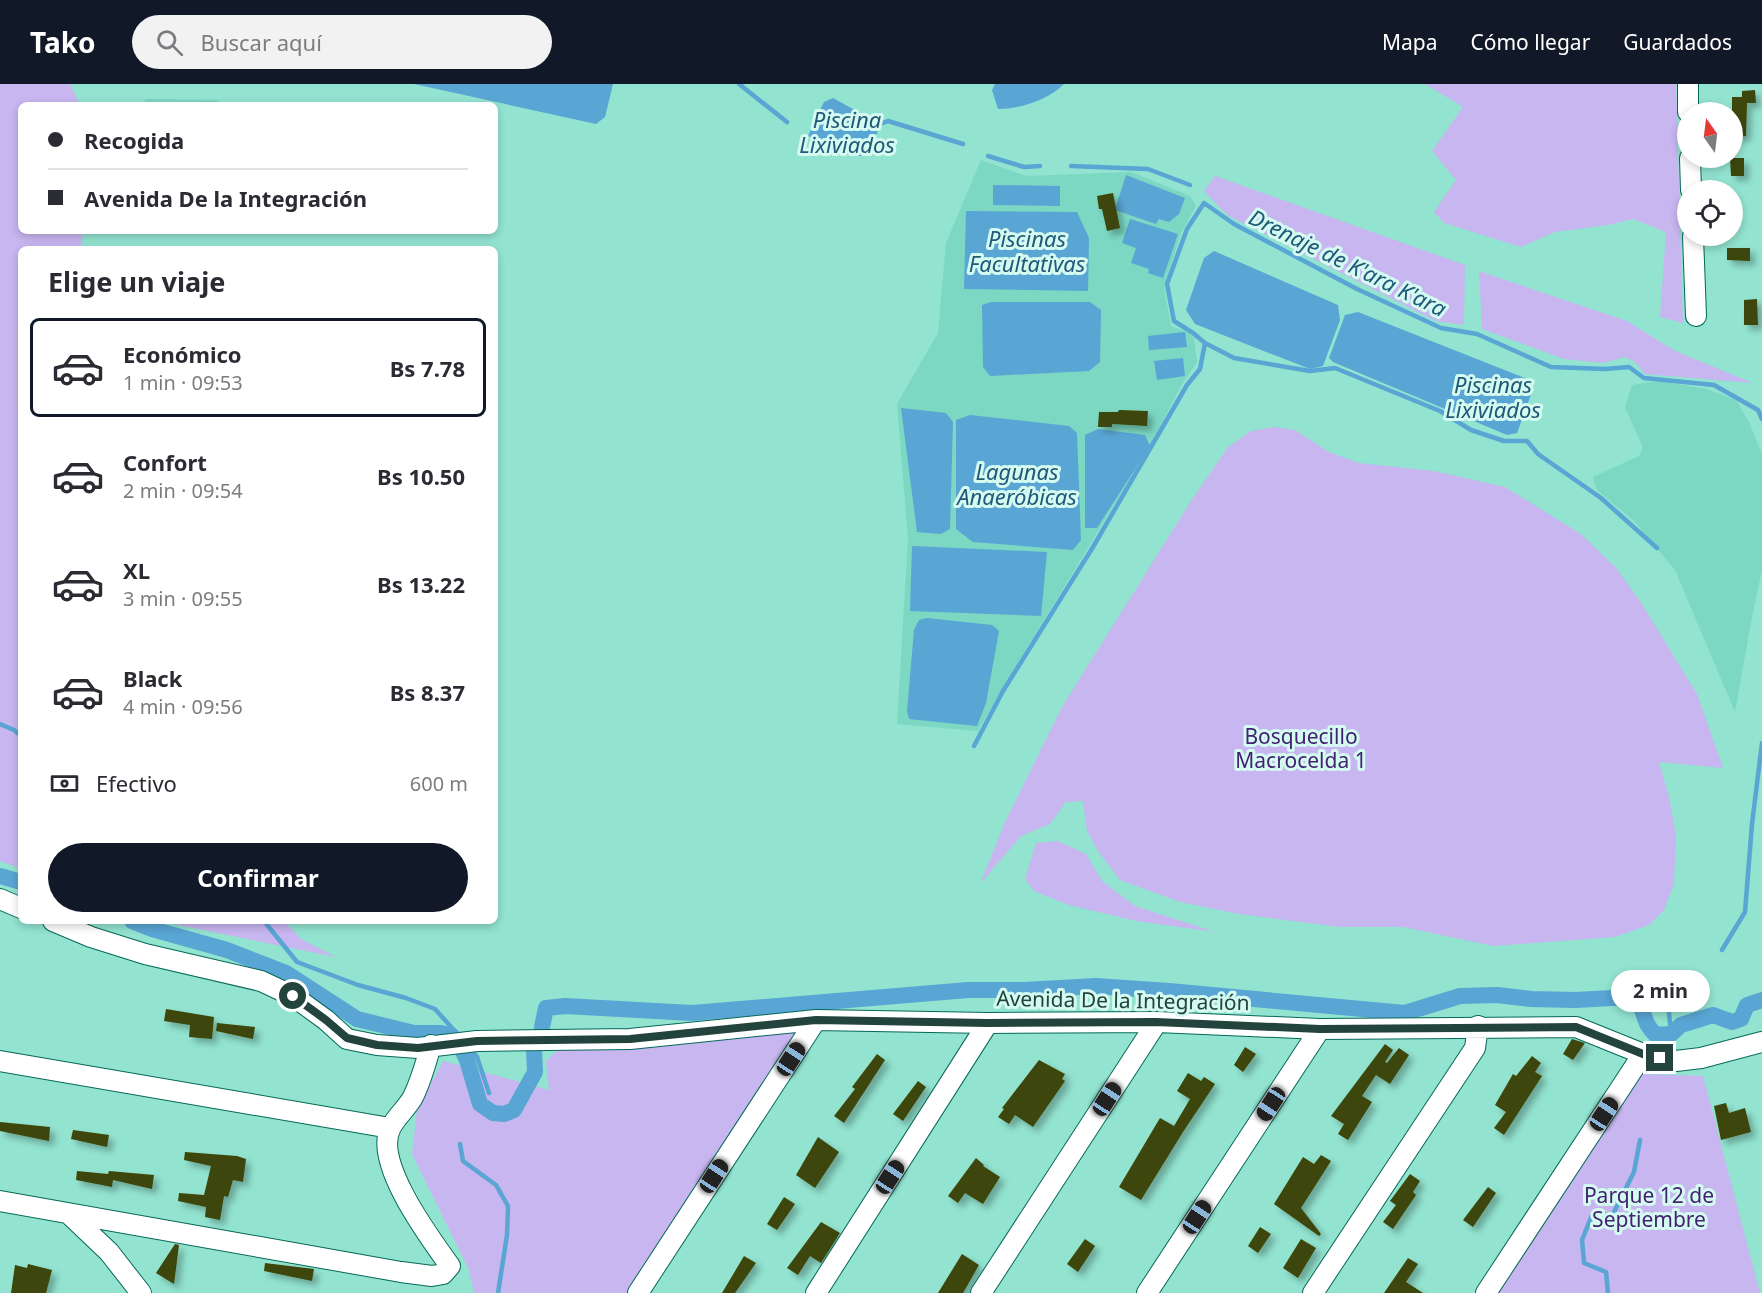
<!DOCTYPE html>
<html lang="es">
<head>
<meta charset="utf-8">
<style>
  body { margin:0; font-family:"Noto Sans",sans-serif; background:#f2f2f3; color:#2b2b33; height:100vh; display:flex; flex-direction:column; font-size:22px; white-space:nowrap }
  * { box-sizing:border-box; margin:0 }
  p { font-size:20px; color:#7c7c81 }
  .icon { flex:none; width:33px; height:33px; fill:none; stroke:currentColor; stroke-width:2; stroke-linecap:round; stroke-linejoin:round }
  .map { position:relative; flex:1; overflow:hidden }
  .details { position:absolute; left:18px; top:162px; width:480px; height:678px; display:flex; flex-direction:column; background:#fff; border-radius:9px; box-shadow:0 3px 9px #0003 }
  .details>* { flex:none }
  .top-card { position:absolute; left:18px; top:18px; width:480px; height:132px; border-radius:9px; box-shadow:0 3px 9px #0003; display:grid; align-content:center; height:132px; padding:0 30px; background:#fff }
  .needle { width:39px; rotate:346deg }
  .fabs { position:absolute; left:1677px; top:18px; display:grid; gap:12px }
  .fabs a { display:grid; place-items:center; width:66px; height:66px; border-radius:50%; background:#fff; box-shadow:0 3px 9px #0003; font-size:30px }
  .end { position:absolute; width:27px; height:27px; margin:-14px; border:8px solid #22443c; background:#fff; box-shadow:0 0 0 3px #fff }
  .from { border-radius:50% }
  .bubble { position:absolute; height:42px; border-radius:21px; background:#fff; box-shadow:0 3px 9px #0003; font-size:20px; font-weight:700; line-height:42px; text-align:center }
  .car { position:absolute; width:18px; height:36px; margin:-18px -9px; border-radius:8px; box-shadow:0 0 4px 2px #0007; background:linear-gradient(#222 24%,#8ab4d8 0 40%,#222 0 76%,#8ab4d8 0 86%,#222 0) }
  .top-card b { display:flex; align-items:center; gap:21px; height:57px; font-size:22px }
  .top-card b+b { border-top:2px solid #e1e1e2 }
  .top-card i { width:15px; height:15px; background:#2b2b33 }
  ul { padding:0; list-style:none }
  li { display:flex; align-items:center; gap:18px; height:99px; margin:0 12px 9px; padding:0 18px; border:3px solid transparent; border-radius:9px }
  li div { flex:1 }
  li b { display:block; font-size:22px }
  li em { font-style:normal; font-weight:700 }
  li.selected { border-color:#111827 }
  li>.icon { width:54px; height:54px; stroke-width:1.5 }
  h2 { padding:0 30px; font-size:27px; line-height:72px }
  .pay { display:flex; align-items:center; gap:15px; height:66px; padding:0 30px; font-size:22px }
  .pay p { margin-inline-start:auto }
  .primary-button { display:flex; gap:12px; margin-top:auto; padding:12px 30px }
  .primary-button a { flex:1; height:69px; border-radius:36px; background:#111827; color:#fff; font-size:24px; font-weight:700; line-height:69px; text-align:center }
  header { display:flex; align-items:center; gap:36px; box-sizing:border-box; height:84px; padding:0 30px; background:#111827; color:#fff }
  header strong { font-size:28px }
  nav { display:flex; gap:33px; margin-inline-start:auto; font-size:21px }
  .search { width:420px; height:54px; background:#f2f2f3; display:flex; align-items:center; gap:15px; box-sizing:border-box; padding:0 21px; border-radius:33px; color:#7c7c81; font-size:22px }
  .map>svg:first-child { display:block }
  .built { fill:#7cd7c3 }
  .green { fill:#c7b6f0 }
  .water { fill:#59a5d4 }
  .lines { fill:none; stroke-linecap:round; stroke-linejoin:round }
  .stream { stroke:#59a5d4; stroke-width:4.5 }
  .canal { stroke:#59a5d4; stroke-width:16 }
  .building { fill:#3d4607; filter:url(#shadow) }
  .minor-casing { stroke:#056859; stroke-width:22 }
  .minor { stroke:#fff; stroke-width:20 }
  .route { stroke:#22443c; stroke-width:8 }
  .labels { text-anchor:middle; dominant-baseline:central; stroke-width:6; stroke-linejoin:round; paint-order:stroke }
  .park-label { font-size:21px; fill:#432173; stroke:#d5fbf1 }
  .street-label { font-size:21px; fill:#22443c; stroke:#d5fbf1 }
  .water-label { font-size:22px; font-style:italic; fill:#20597a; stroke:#d5fbf1 }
</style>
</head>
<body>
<header>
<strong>Tako</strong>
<div class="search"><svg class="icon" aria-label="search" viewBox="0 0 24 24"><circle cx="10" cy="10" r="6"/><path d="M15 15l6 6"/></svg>Buscar aquí</div>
<nav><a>Mapa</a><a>Cómo llegar</a><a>Guardados</a></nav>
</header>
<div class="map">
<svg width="1762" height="1209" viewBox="0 0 1762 1209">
  <defs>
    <filter id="shadow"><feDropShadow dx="5" dy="5" stdDeviation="3" flood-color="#0004"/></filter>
  </defs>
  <rect width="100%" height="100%" fill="#92e3d0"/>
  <!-- built -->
  <path class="built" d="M145 15 218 16 219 21H144Z
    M981 76 1026 92 1131 88 1190 112 1196 122 1181 149 1164 203 1171 242 1187 248 1194 254 1197 278 1182 300 1150 362 1000 608 978 647 897 640 908 455 897 320 938 249 946 159Z
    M1659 297 1706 305 1736 316 1749 338 1762 370V486L1751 538 1735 628 1675 486 1634 437 1597 406 1593 393 1639 372 1643 363 1625 323 1632 301Z"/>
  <!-- green -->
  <path class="green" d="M0 0H70L80 21H21V147H83L81 165H21V785L0 777Z
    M1425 0H1676L1683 239 1660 233 1666 148 1633 135 1608 141 1555 148 1521 163 1444 139 1434 128 1456 96 1432 67 1463 23Z
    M1215 92 1465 181 1464 241 1436 237 1227 131 1204 107Z
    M1479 187 1627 237 1675 267 1753 299 1645 290 1635 278 1625 273 1603 279 1564 275 1482 245Z
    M1274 343 1295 346 1329 368 1359 379 1434 387 1505 403 1581 450 1616 484 1640 517 1697 610 1723 684 1659 678 1669 713 1676 752 1674 799 1664 826 1649 841 1615 853 1493 862 1403 843H1339L1239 830 1180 818 1120 796 1100 770 1087 747 1083 717 1066 718 1050 740 1021 752 980 800 1005 738 1062 623 1191 417 1228 363 1251 347Z
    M1058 757 1086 770 1102 797 1135 822 1215 848 1136 837 1069 821 1034 807 1025 795 1036 759Z
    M158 837H284L301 855 336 873Z
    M801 943 627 1209H474L469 1186 412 1070 417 1026 443 977 549 1006 546 977 558 966 644 962Z
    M1643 990 1703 992 1760 1209H1487L1623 1011Z"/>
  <!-- water -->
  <path class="water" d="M414 0H613L605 33 596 40Z
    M995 0H1064C1048 16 1020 25 998 25L992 6Z
    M833 14 871 35 878 47 866 72C842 73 829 64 808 52L824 18Z
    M1126 91 1185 114 1179 130 1169 138 1159 135 1156 140 1115 126Z
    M993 101 1060 102V122L993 121Z
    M966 127 1077 128 1089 154 1088 207 964 205Z
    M1130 135 1178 150 1163 194 1148 189 1149 185 1131 179 1136 164 1122 159Z
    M1214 167 1338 221 1340 236 1323 282 1310 285 1195 240 1186 226 1204 174Z
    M991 218H1090L1101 226 1100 278 1089 287 990 292 983 283 982 221Z
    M1358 228 1527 295 1533 305 1517 349 1507 351 1333 278 1329 274 1345 231Z
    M1185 248 1187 263 1149 266 1148 252Z
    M1183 274 1185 292 1157 296 1154 277Z
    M901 324 946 329 953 338 950 445 941 450 917 448Z
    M970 331 1069 342 1077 349 1081 456 1073 466 973 458 956 445V336Z
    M1098 345 1145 351 1150 362 1097 444H1085V351Z
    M912 462 1047 468 1041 532 910 527Z
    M927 534 992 541 999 547 986 619 977 642 909 635 907 627 914 546 919 536Z"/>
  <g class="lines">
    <!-- stream -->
    <path class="stream" d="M739 0 787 38
      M875 42 888 37 963 60
      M988 72 1024 83 1040 82
      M1071 82 1148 85 1190 101
      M1205 259 1234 274 1310 287 1335 284 1440 327 1471 346 1504 357H1527L1538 370 1601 414 1657 464
      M0 640 14 646 21 652
      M974 662 1003 607 1093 463 1187 301 1200 285 1205 259 1193 249 1174 237 1167 200 1187 145 1204 119 1234 140 1357 205 1441 244 1477 250 1551 283 1605 285 1629 283 1644 294 1714 301 1758 326 1762 335
      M264 837 297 878 358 901 406 914 435 925 461 954
      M1722 866 1745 828 1752 740 1762 659
      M1671 950 1668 918 1690 902
      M469 963 477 973 489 1009
      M460 1060 463 1077 496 1101 508 1122 507 1151 498 1209
      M1608 1209 1606 1188 1584 1179 1582 1156 1592 1131 1613 1130 1634 1088 1640 1056"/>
    <!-- canal -->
    <path class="canal" d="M0 792 21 798
      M132 837 152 845 227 866 286 889 357 935 414 949H441L451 951 459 959 467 976 480 1020 493 1029 504 1030 514 1026 535 988 534 965
      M542 943 546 924 565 922 692 929 968 906H1024L1096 902 1169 907 1405 929 1460 912 1497 911 1531 915 1575 916 1631 913 1638 916C1646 932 1643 939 1656 951L1671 950 1681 941 1713 931 1732 938 1741 935 1747 921 1762 916"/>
  </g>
  <!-- building -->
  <path class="building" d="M1755 6 1756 19H1747L1746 52 1732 53V13H1742V7Z
    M1730 74H1744V92H1731Z
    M1113 109 1120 144 1107 147 1102 125H1099L1097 112Z
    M1727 164H1750V177L1727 176Z
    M1757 215 1758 241H1744V216Z
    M1119 326 1148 327 1147 342 1112 340V343H1098L1099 328H1118Z
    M166 925 214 933 212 955 189 953 190 941 164 937Z
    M217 939 255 943 253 955 216 947Z
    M1572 955 1585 959 1573 976 1563 970Z
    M1385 960 1393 966 1385 978 1387 979 1399 964 1409 971 1390 1000 1376 991 1362 1012 1372 1018 1348 1056 1338 1050 1344 1040 1331 1032Z
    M1245 963 1256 970 1243 988 1234 981Z
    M877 970 885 976 844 1039 834 1032 855 1005 852 1003Z
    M1532 972 1541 979 1535 988 1542 992 1504 1051 1494 1044 1506 1028 1495 1021 1513 990 1516 992Z
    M1039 976 1065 990 1062 995 1065 997 1033 1043 1015 1031 1009 1040 998 1033 1004 1025 1002 1024Z
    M1188 989 1201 997 1204 993 1215 1000 1183 1048 1141 1116 1119 1103 1160 1034 1174 1042 1190 1015 1177 1007Z
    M918 997 926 1003 903 1037 893 1030Z
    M1726 1019 1729 1029 1745 1024 1751 1048 1721 1056 1714 1022Z
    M0 1038 50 1043 49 1057 0 1047Z
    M73 1046 109 1051 107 1063 71 1055Z
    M818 1053 839 1068 815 1104 796 1091Z
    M185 1068 237 1072 246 1075 243 1098 233 1096 228 1113 224 1112 220 1136 205 1133 206 1123 178 1117 179 1109 204 1111 211 1082 184 1076Z
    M1321 1071 1331 1077 1301 1124 1321 1150 1319 1152 1274 1120 1303 1073 1314 1080Z
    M976 1074 984 1081 983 1082 1000 1093 983 1120 965 1109 958 1119 948 1112Z
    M77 1087 108 1090 109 1087 154 1091 152 1105 113 1096 112 1103 76 1096Z
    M1410 1090 1420 1097 1413 1108 1416 1111 1393 1145 1383 1138 1396 1121 1390 1117Z
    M1488 1103 1496 1109 1473 1143 1463 1136Z
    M784 1113 795 1120 777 1146 767 1140Z
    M821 1138 840 1149 821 1179 810 1172 798 1191 787 1184Z
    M1260 1143 1271 1150 1258 1169 1248 1162Z
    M1085 1155 1095 1162 1078 1188 1067 1180Z
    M1301 1155 1316 1164 1298 1194 1283 1184Z
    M175 1160 179 1161 174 1200 156 1189Z
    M962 1170 979 1181 963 1209H938Z
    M744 1172 756 1179 735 1209H722Z
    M1408 1174 1418 1180 1406 1198 1423 1209H1384Z
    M265 1179 314 1185 312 1197 264 1187Z
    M28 1180 52 1186 46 1209H11L15 1181 27 1184Z"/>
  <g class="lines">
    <defs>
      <path id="minor" d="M1688 0V28
        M1690 74 1691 106
        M1693 152 1696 232
        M0 815 21 824
        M53 837 91 853 145 870 261 897 293 912 326 936 347 955 377 961 418 964 477 957 630 955 816 936 988 939 1157 938 1320 945 1576 943 1643 970 1676 977 1701 974 1762 958
        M0 977 390 1044
        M0 1117 401 1188 432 1192 443 1190 450 1182C430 1154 372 1077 391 1043 397 1032 407 1024 413 1013 421 997 426 979 431 961
        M68 1129 109 1168 141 1209
        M638 1209 816 936
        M816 1209 988 939
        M981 1209 1157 938
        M1147 1209 1320 945
        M1313 1209 1475 964 1478 942
        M1486 1209 1643 970"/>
    </defs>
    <!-- minor casing -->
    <use href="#minor" class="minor-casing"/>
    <!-- minor -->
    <use href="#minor" class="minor"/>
  </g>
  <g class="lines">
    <!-- route -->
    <path class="route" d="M293 912 326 936 347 954 377 961 418 964 477 957 630 955 816 936 988 939 1156 938 1320 945 1576 943 1643 970 1660 974"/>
  </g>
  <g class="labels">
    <!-- park labels -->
    <g class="park-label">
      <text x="1301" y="652">Bosquecillo<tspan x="1301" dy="24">Macrocelda 1</tspan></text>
      <text x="1649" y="1111">Parque 12 de<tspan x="1649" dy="24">Septiembre</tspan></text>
    </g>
    <!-- street labels -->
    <g class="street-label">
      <text transform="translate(1123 916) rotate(1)">Avenida De la Integración</text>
    </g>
    <!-- water labels -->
    <g class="water-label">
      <text x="847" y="35">Piscina<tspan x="847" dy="25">Lixiviados</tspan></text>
      <text x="1027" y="154">Piscinas<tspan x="1027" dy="25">Facultativas</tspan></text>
      <text transform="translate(1348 178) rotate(26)">Drenaje de K'ara K'ara</text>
      <text x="1493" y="300">Piscinas<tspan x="1493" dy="25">Lixiviados</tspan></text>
      <text x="1017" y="387">Lagunas<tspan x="1017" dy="25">Anaeróbicas</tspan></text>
    </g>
  </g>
</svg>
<div class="fabs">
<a><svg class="needle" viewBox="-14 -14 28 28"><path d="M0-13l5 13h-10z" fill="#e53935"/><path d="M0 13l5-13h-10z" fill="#7c7c81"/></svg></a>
<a><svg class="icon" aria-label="locate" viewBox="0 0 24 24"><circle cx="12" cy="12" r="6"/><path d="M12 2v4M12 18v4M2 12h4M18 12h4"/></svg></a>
</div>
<i class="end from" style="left:293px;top:912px"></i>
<i class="end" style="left:1660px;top:974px"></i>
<div class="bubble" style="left:1611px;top:886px;width:99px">2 min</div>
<i class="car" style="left:791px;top:975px;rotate:33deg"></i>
<i class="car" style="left:1107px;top:1015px;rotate:33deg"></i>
<i class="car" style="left:1271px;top:1020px;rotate:213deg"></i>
<i class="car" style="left:1604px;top:1030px;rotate:33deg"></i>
<i class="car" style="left:714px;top:1092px;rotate:33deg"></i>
<i class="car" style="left:890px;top:1093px;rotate:33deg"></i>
<i class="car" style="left:1197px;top:1133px;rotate:33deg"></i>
<div class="top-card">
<b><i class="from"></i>Recogida</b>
<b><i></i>Avenida De la Integración</b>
</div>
<section class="details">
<h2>Elige un viaje</h2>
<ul>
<li class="selected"><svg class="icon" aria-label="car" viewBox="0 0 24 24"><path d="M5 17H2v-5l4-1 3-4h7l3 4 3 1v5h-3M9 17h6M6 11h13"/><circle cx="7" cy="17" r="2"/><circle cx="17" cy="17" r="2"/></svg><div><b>Económico</b><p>1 min · 09:53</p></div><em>Bs 7.78</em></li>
<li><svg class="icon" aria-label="car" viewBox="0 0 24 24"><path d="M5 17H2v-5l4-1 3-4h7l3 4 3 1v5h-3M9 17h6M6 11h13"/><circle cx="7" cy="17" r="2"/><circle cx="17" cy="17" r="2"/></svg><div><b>Confort</b><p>2 min · 09:54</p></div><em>Bs 10.50</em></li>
<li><svg class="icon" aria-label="car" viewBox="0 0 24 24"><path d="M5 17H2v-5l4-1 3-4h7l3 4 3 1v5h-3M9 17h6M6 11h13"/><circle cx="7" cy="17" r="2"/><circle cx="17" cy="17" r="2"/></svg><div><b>XL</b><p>3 min · 09:55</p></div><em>Bs 13.22</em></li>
<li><svg class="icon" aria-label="car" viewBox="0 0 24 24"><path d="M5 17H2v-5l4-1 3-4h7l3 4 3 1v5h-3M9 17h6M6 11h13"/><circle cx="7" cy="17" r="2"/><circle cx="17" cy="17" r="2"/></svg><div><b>Black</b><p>4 min · 09:56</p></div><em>Bs 8.37</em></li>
</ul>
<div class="pay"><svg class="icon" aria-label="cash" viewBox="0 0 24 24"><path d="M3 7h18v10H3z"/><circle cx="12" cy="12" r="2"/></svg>Efectivo<p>600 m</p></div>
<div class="primary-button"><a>Confirmar</a></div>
</section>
</div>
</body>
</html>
